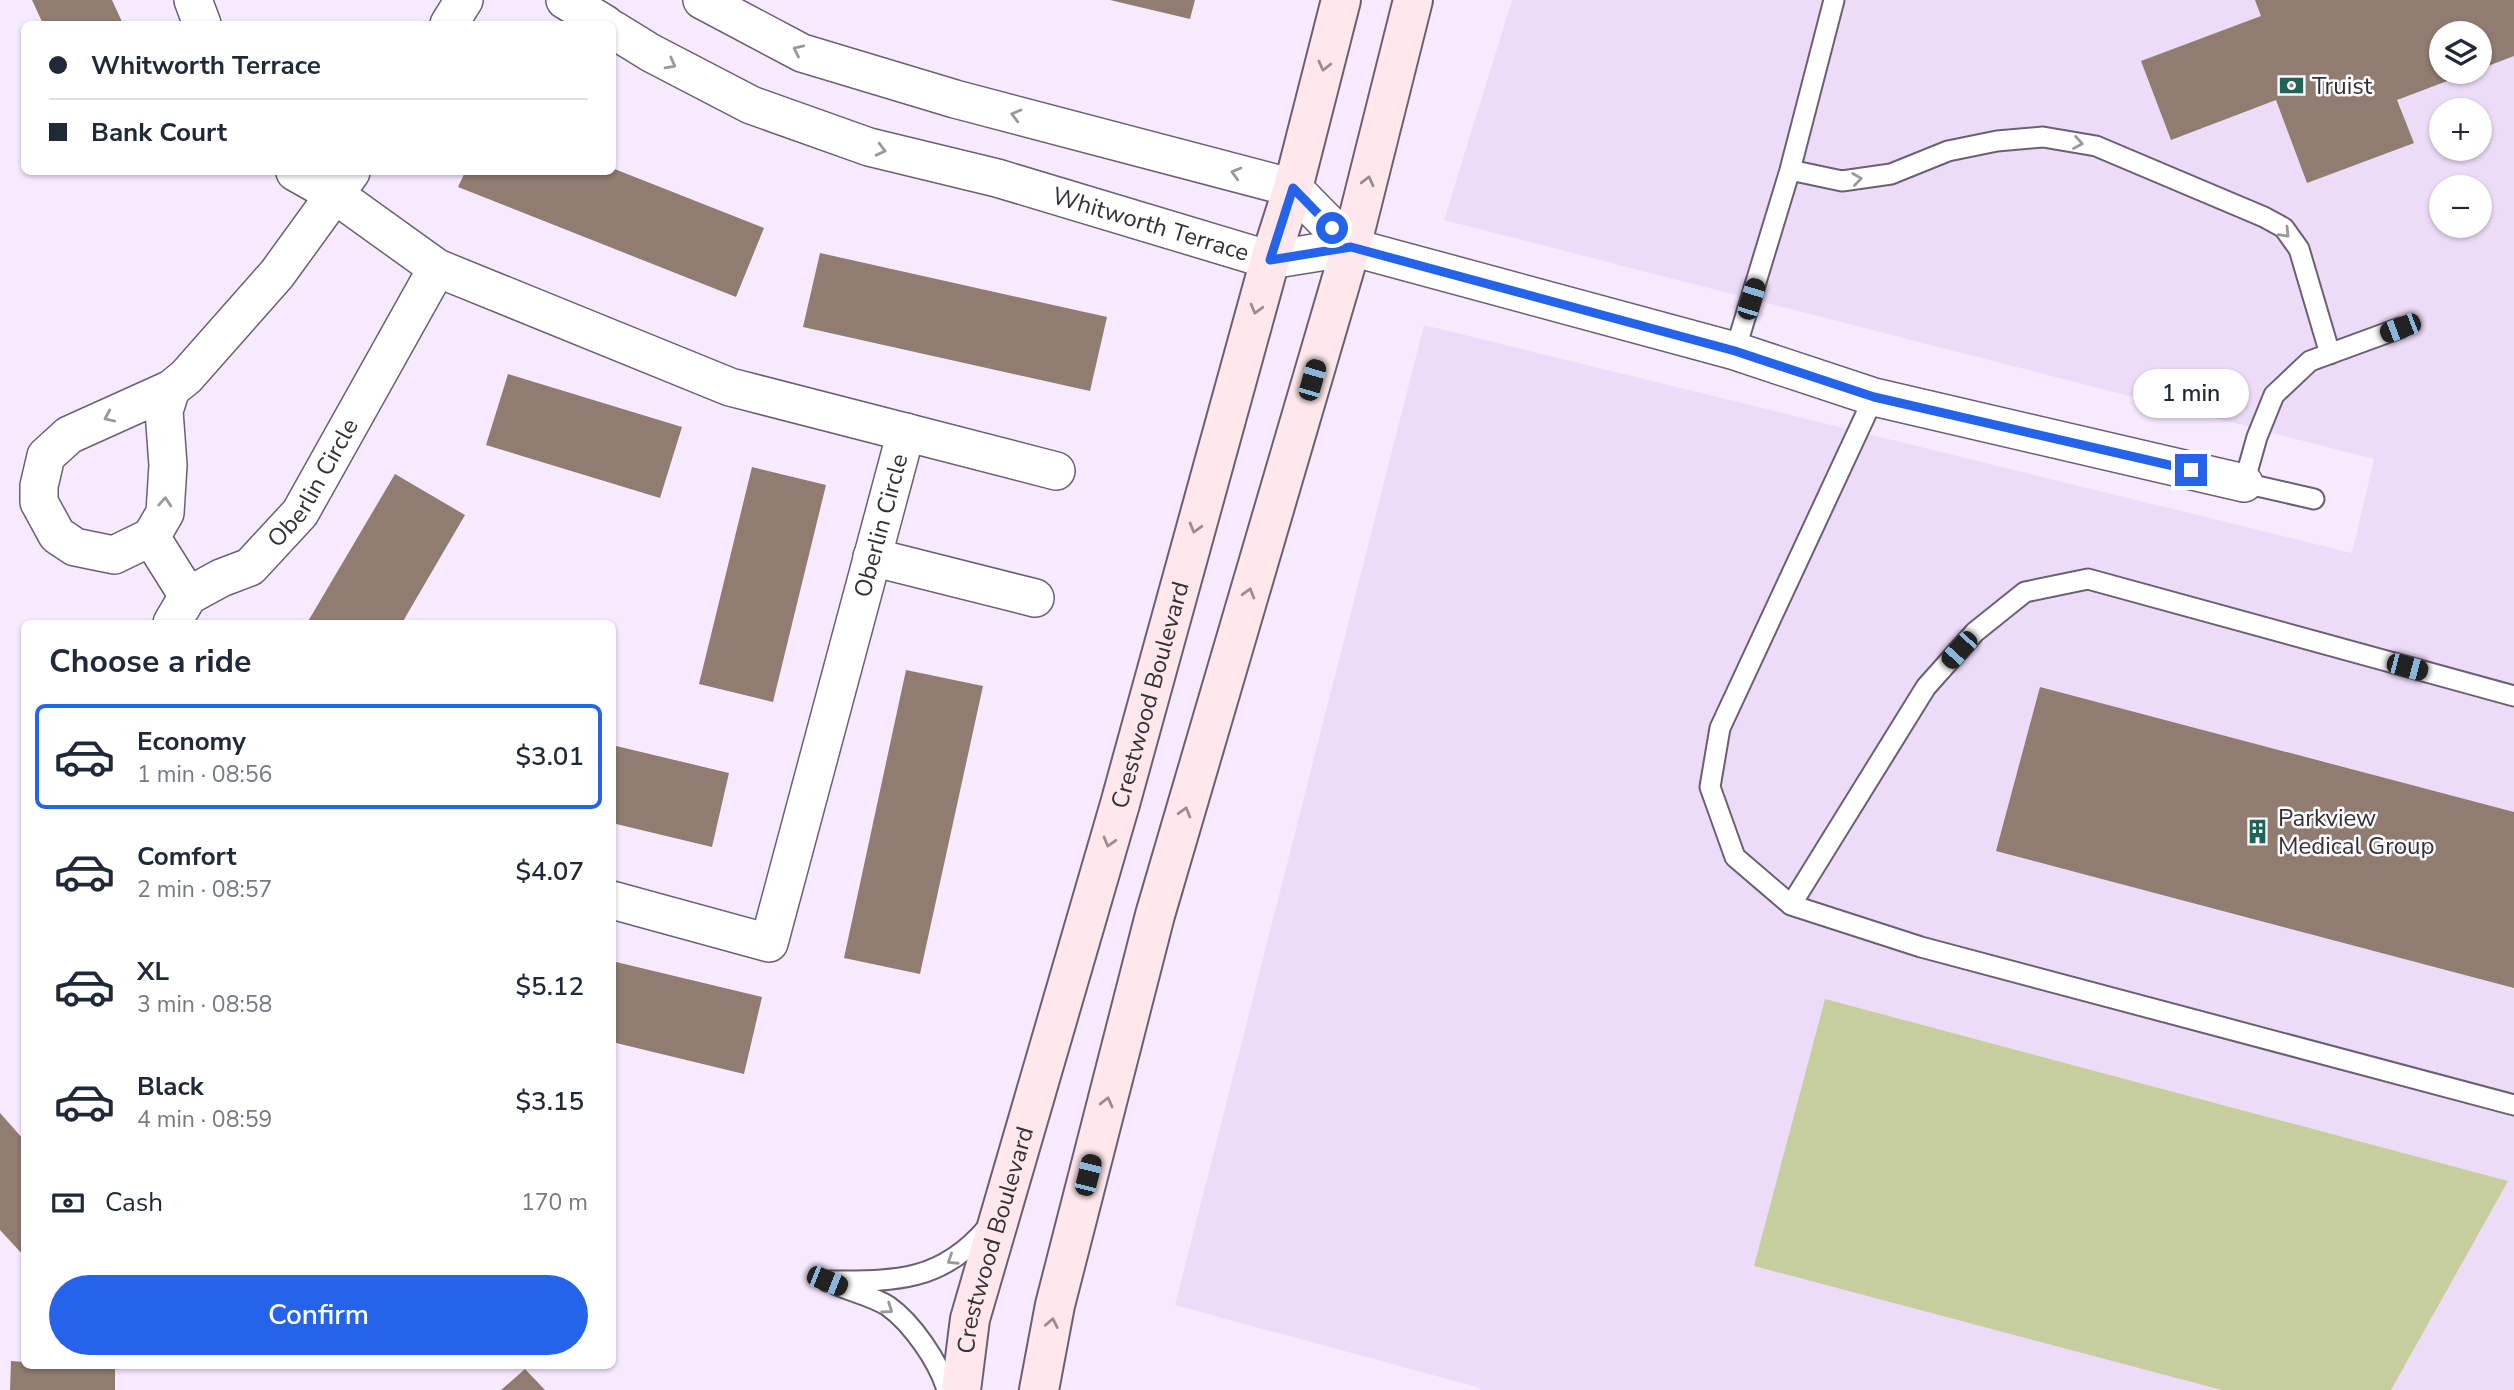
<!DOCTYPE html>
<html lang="en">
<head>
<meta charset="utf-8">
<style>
  body { margin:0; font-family:"Nunito Sans",sans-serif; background:#f6f6f7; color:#1f2937; height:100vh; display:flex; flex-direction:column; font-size:26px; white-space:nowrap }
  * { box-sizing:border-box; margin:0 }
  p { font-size:23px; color:#747a83 }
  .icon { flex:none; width:38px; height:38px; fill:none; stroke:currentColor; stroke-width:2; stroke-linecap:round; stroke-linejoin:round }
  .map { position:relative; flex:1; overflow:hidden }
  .panel { position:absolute; left:21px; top:620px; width:595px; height:749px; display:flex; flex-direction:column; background:#fff; border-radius:10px; box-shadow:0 2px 5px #0004 }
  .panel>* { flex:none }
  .hud { position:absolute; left:21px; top:21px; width:595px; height:154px; border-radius:10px; box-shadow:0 2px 5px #0004; display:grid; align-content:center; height:154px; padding:0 28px; background:#fff }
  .controls { position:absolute; left:2429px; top:21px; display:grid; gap:14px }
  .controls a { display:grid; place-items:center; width:63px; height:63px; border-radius:50%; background:#fff; box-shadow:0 2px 5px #0004; font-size:35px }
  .end { position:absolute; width:32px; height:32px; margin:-16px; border:9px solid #2563eb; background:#fff; box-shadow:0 0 0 4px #fff }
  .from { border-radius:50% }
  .bubble { position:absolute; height:49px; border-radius:24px; background:#fff; box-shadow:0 2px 5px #0004; font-size:23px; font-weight:600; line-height:49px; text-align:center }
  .car { position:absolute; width:21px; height:42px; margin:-21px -10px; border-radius:9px; box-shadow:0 0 5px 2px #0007; background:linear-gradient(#222 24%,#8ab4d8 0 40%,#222 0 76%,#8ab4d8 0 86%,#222 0) }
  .hud b { display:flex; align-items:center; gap:24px; height:66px; font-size:26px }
  .hud b+b { border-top:2px solid #e0e1e3 }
  .hud i { width:18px; height:18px; background:#1f2937 }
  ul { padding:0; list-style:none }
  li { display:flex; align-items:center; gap:21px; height:105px; margin:0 14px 10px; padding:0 14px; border:4px solid transparent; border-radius:10px }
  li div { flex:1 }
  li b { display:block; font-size:26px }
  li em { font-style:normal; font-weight:600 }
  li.selected { border-color:#2563eb }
  li>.icon { width:63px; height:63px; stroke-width:1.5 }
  h2 { padding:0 28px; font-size:32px; line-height:84px }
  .pay { display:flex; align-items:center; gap:18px; height:77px; padding:0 28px; font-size:26px }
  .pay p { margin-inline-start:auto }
  .button { display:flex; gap:14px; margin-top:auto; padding:14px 28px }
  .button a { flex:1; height:80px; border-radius:42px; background:#2563eb; color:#fff; font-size:28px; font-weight:600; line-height:80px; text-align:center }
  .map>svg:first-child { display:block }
  .built { fill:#eddcf7; fill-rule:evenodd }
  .green { fill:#c7ce9e }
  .building { fill:#907c70 }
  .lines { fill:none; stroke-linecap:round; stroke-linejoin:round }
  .service-casing { stroke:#6b6072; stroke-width:23 }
  .minor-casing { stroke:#6b6072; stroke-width:40 }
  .secondary-casing { stroke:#6b6072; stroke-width:42 }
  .service { stroke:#fff; stroke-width:19 }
  .minor { stroke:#fff; stroke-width:37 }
  .secondary { stroke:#fee8eb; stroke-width:38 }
  .oneway { stroke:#9a989b }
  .oneway2 { stroke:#9a8c91 }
  .route { stroke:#2563eb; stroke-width:9 }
  .labels { text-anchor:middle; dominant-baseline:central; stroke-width:5; stroke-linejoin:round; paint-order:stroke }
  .poi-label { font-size:24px; fill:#353037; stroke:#fdfdfd; text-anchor:start }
  .street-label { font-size:24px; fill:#353037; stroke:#fdfdfd }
</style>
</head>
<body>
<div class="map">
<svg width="2514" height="1390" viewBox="0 0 2514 1390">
  <rect width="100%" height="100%" fill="#f7eaff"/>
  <!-- built -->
  <path class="built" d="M1512 0H2514V1390H1480V1388L1175 1305 1424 325 2352 553 2374 459 1444 220ZM2441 33H2480V72H2441ZM2441 110H2480V149H2441ZM2441 187H2480V226H2441Z"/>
  <!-- green -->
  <path class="green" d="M1825 999 2508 1181 2391 1390H2222L1754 1266Z"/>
  <!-- building -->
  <path class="building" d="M32 0H112L123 24H43Z
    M1110 0H1195L1190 19Z
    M2255 0H2514V56L2480 69V33H2441V72H2471L2397 100 2414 143 2307 183 2276 100 2171 140 2141 61 2261 16Z
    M612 168 764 228 736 297 458 187 465 172H612Z
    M820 253 1107 317 1090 391 803 327Z
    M508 374 682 427 660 498 486 445Z
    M752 467 826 485 773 702 699 684Z
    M395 474 465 515 402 623H307Z
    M906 670 983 686 920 974 844 958Z
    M2040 687 2514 812V988L1996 851Z
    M612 745 729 773 712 847 612 823Z
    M612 961 762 997 744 1074 612 1042Z
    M0 1113 24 1140V1256L0 1230Z
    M11 1361 24 1362V1365H115V1390H10Z
    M525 1369 545 1390H501Z"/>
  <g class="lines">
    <defs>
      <path id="service" d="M1790 170 1842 181 1891 174 1948 151 1997 141 2043 137 2096 146 2264 217 2284 228 2299 249 2330 354
        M1735 351 1790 170 1834 0
        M1874 397 1720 728 1710 787 1735 857 1791 905 1921 947 2514 1105
        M2314 499 2244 483 2257 437 2274 395 2310 361 2400 328
        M1791 905 1926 687 1975 632 2025 592 2088 579 2514 696
        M827 1281C894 1281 940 1283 987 1228
        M837 1285C853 1292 874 1297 888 1306 912 1323 939 1362 947 1390"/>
      <g id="minor">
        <path d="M193 0 202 24"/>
        <path d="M565 0 605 24"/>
        <path d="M702 0 802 53 955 99 1293 188 1351 247"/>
        <path d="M449 24 464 0"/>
        <path id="s1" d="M612 29 651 53 751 105 869 147 997 178 1270 260 1351 247 1735 351 1874 397 2244 483"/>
        <path d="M295 172 334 194 437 268 730 387 1056 471"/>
        <path d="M171 389 164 411 168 465 165 513 151 537 114 555 75 547 57 535 39 502V486L46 456 69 435 171 389 186 377 277 274 351 172"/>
        <path d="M151 537 188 596"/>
        <path d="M872 557 1035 598"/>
        <path id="s2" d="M172 623 188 596 221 578 250 567 300 513 437 268"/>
        <path id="s3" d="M612 900 769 943 906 432"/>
      </g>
      <g id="secondary">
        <path id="s4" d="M961 1390 970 1319 1120 804 1270 260 1293 188 1341 0"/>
        <path d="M1039 1390 1055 1305 1155 915 1351 247 1413 0"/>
      </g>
    </defs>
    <!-- service casing -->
    <use href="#service" class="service-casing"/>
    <!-- minor casing -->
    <use href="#minor" class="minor-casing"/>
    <!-- secondary casing -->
    <use href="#secondary" class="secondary-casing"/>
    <!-- service -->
    <use href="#service" class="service"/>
    <!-- minor -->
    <use href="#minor" class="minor"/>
    <!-- secondary -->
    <use href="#secondary" class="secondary"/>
  </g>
  <!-- one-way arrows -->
  <defs><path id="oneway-chevron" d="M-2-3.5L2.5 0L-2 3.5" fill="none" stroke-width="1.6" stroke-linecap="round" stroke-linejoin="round" transform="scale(1.75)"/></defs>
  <g class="oneway">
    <use href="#oneway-chevron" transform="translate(798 50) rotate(-155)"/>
    <use href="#oneway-chevron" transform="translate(671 64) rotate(28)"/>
    <use href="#oneway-chevron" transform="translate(1016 115) rotate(-165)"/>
    <use href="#oneway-chevron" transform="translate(2078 143) rotate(10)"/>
    <use href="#oneway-chevron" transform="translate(881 150) rotate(14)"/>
    <use href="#oneway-chevron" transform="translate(1236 173) rotate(-165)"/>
    <use href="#oneway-chevron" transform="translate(1857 179) rotate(-8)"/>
    <use href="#oneway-chevron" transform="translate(2285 233) rotate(46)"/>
    <use href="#oneway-chevron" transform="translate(109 417) rotate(156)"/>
    <use href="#oneway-chevron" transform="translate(165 502) rotate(-86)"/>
    <use href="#oneway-chevron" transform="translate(952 1260) rotate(147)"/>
    <use href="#oneway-chevron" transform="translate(888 1309) rotate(35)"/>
  </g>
  <g class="oneway2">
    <use href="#oneway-chevron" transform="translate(1324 66) rotate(104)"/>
    <use href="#oneway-chevron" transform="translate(1368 181) rotate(-76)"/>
    <use href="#oneway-chevron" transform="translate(1256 309) rotate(106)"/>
    <use href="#oneway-chevron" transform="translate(1195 528) rotate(106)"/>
    <use href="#oneway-chevron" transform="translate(1249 593) rotate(-74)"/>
    <use href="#oneway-chevron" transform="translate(1185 812) rotate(-74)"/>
    <use href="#oneway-chevron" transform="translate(1109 842) rotate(106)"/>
    <use href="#oneway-chevron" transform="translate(1107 1102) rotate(-76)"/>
    <use href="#oneway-chevron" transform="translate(1052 1323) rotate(-79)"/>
  </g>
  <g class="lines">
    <!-- route -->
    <path class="route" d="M1332 228 1293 188 1270 260 1351 247 1735 351 1874 397 2191 470"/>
  </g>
  <!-- icons -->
  <defs>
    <symbol id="bank-bare" viewBox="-9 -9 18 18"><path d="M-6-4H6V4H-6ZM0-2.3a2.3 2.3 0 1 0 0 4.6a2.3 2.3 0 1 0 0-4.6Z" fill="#1e6457" stroke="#fdfdfd" stroke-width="2.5" paint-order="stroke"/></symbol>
    <symbol id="building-bare" viewBox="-9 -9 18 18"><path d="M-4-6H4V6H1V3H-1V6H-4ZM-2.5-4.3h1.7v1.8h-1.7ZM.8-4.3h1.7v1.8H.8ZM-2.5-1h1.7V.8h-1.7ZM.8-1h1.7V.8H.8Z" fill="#1e6457" stroke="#fdfdfd" stroke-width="2.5" paint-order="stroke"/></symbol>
  </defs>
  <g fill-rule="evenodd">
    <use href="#bank-bare" x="2274" y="68" width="35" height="35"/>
    <use href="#building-bare" x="2240" y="814" width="35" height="35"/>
  </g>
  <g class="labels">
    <!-- poi labels -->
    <g class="poi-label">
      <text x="2312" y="86">Truist</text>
      <text x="2278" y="818">Parkview<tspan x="2278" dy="28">Medical Group</tspan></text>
    </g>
    <!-- street labels -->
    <g class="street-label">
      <text stroke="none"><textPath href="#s1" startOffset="576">Whitworth Terrace</textPath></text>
      <text stroke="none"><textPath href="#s2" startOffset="206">Oberlin Circle</textPath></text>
      <text stroke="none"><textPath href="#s3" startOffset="595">Oberlin Circle</textPath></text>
      <text stroke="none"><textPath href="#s4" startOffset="721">Crestwood Boulevard</textPath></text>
      <text stroke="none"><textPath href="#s4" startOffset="154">Crestwood Boulevard</textPath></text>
    </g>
  </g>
</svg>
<div class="controls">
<a><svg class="icon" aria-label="layers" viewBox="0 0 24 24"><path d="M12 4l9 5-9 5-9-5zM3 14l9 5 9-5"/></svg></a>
<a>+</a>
<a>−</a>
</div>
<i class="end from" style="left:1332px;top:228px"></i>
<i class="end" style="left:2191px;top:470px"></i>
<div class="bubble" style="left:2133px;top:369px;width:116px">1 min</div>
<i class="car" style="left:1751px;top:299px;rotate:17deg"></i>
<i class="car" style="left:2400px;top:328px;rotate:249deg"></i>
<i class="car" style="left:1312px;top:380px;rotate:16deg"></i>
<i class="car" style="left:1959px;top:650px;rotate:222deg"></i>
<i class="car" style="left:2407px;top:667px;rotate:105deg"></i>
<i class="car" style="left:1088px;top:1175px;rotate:14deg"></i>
<i class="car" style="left:827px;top:1281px;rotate:112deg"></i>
<div class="hud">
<b><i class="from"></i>Whitworth Terrace</b>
<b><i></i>Bank Court</b>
</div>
<section class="panel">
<h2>Choose a ride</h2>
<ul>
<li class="selected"><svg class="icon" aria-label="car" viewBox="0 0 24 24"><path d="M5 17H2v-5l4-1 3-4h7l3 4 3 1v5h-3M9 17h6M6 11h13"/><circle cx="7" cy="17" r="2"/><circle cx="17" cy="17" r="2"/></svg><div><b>Economy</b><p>1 min · 08:56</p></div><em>$3.01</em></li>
<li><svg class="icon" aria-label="car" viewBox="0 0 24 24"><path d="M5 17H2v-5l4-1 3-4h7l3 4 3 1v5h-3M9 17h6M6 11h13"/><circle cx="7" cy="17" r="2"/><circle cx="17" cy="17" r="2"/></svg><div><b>Comfort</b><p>2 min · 08:57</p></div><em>$4.07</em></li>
<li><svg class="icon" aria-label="car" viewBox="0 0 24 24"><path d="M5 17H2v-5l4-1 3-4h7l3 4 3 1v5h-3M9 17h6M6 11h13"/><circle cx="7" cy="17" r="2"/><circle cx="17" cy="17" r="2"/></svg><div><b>XL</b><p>3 min · 08:58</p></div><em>$5.12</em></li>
<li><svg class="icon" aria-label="car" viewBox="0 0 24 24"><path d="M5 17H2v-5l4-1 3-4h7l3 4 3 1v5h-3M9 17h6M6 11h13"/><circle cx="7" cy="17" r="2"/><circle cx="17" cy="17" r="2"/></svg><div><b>Black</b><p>4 min · 08:59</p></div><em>$3.15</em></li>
</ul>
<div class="pay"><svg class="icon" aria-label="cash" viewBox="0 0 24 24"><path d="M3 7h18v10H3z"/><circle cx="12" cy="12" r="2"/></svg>Cash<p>170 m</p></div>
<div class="button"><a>Confirm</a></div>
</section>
</div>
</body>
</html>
